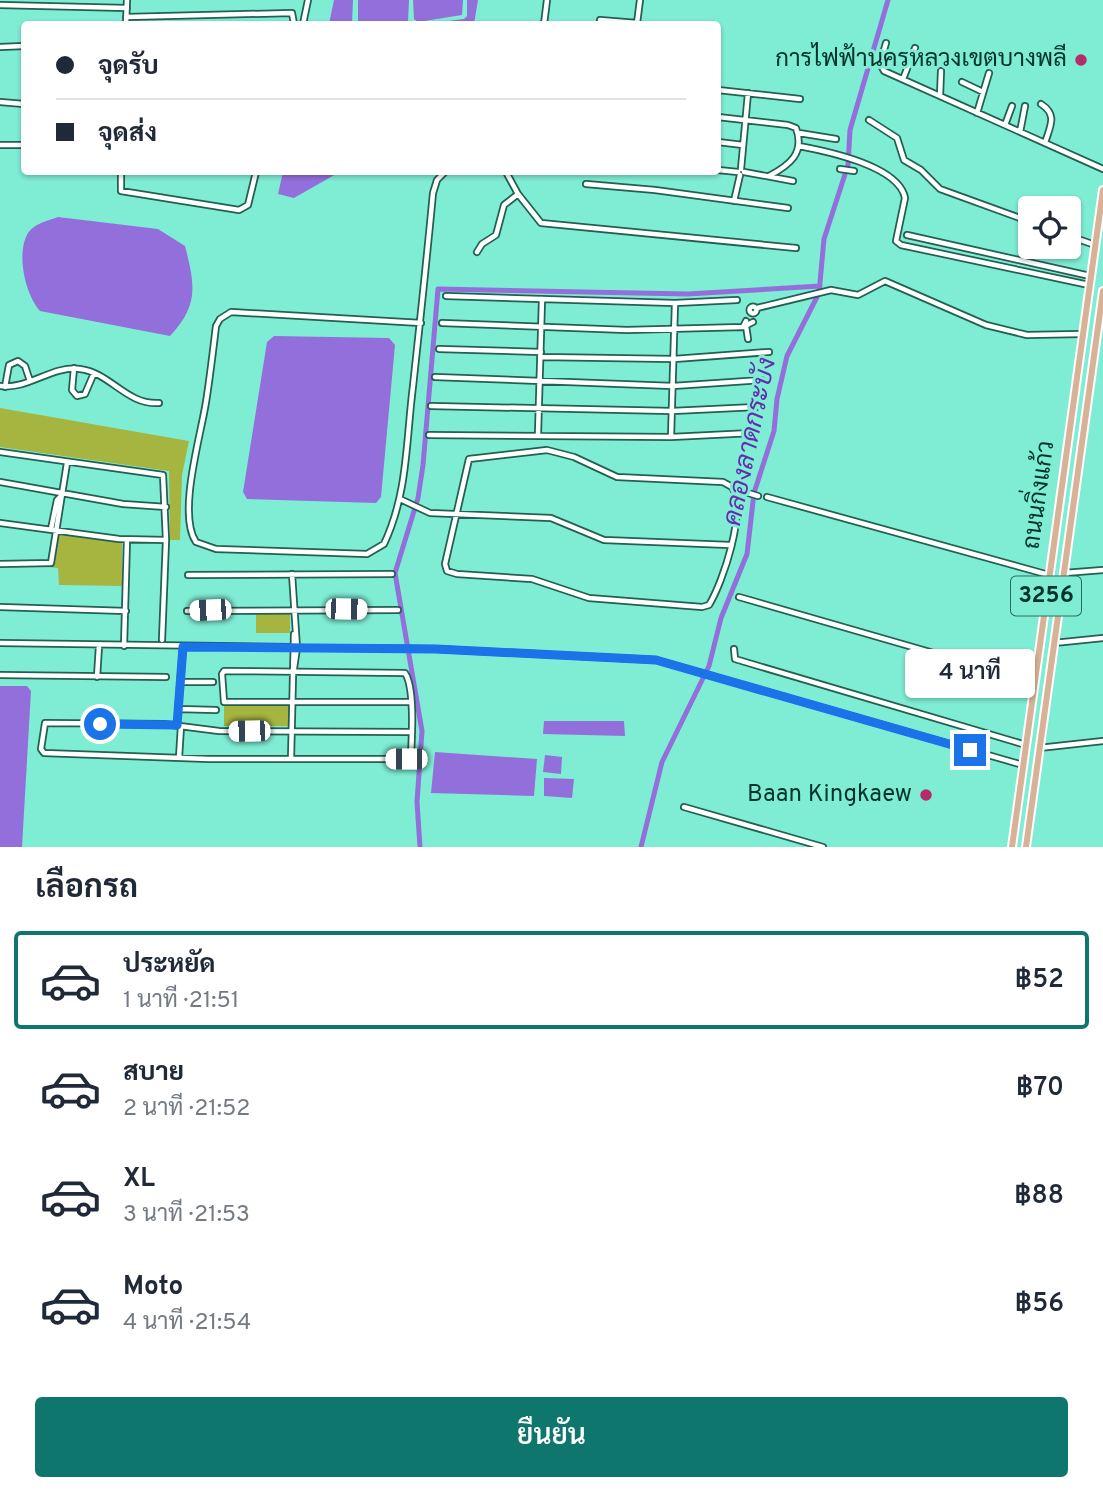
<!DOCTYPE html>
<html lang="th">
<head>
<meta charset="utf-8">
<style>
  body { margin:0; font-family:Overpass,Sarabun,sans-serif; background:#f6f6f7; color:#1f2937; height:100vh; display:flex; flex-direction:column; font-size:26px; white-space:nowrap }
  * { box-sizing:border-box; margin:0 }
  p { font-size:23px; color:#747a83 }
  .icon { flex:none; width:38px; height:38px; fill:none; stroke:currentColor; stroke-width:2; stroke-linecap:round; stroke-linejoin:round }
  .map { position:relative; height:847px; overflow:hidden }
  .side { display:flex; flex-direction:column; background:#fff; flex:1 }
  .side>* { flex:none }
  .guide { position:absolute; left:21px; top:21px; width:700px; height:154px; border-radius:7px; box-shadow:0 2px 5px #0004; display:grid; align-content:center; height:154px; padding:0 35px; background:#fff }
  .fabs { position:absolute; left:1018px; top:196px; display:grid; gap:14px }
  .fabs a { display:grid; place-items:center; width:63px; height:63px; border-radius:7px; background:#fff; box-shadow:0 2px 5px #0004; font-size:35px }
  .end { position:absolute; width:32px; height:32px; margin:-16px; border:9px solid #1a73e8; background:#fff; box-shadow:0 0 0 4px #fff }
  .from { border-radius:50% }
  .bubble { position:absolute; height:49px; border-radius:7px; background:#fff; box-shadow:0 2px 5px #0004; font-size:23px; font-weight:600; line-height:49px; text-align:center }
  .car { position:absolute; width:21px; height:42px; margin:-21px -10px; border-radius:9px; box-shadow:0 0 5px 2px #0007; background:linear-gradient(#fff 24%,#345 0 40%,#fff 0 76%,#345 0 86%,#fff 0) }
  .guide b { display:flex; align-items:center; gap:24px; height:66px; font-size:26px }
  .guide b+b { border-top:2px solid #e0e1e3 }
  .guide i { width:18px; height:18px; background:#1f2937 }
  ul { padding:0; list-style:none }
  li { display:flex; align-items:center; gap:21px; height:98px; margin:0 14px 10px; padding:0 21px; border:4px solid transparent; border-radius:7px }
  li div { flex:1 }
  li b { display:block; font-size:26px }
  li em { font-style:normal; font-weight:600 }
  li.active { border-color:#0f766e }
  li>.icon { width:63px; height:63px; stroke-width:1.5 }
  h2 { padding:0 35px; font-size:32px; line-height:84px }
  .cta { display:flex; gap:14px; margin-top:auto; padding:14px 35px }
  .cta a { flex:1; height:80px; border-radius:7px; background:#0f766e; color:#fff; font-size:28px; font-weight:600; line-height:80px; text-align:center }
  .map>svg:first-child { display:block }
  .green { fill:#a5b540 }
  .water { fill:#936fdb }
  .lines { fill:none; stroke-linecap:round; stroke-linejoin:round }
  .canal { stroke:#936fdb; stroke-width:5 }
  .street-casing { stroke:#235f52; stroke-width:8 }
  .primary-casing { stroke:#fff; stroke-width:10 }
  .street { stroke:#fff; stroke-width:4.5 }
  .primary { stroke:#d8b296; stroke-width:6 }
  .route { stroke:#1a73e8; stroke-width:9 }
  .poi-dot { fill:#b42c6c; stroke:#7fedd4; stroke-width:2.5 }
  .labels { text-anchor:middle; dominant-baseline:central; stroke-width:6; stroke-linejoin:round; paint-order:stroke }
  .shield { fill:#7fedd4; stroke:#266c5e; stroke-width:2 }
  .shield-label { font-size:23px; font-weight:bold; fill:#00342b }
  .poi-label { font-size:24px; fill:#00342b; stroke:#7fedd4; text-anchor:end }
  .street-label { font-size:24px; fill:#00342b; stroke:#7fedd4 }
  .water-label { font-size:26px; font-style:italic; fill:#622dad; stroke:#7fedd4 }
</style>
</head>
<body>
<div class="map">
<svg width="1103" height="847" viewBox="0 0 1103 847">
  <rect width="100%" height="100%" fill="#7fedd4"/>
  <!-- green -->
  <path class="green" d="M0 408 189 441 182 475 180 540H170L169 471 0 447Z
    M58 533 122 543V586L59 585 58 568 47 567 54 563 56 534Z
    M256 609H290V633H256Z
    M289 703V726H224V704Z"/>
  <!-- water -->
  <path class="water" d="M334 0H353L352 24H329Z
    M358 0H409L408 22 358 24Z
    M413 0H463L462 15 418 22 414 19Z
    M467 0H478L474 24H425L464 19 467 16Z
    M283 172H346L336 174 294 198 278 194Z
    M58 217 158 229 185 246C195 285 199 305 170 336L40 311C26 295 17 258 26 237 31 224 47 221 58 217Z
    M274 336 389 338 395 345 381 497 376 503 247 499 243 492 267 342Z
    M0 686H27L31 691 22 847H0Z
    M544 721H624L625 736 543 734Z
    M435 752 537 759 534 796 431 793Z
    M545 755 562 757 561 774 543 772Z
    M544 778 574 779 572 798 544 796Z"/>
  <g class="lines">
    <!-- canal -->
    <path class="canal" d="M420 847 417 802 422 731 395 573 418 498 423 465 438 289 688 294 820 286
      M641 847 662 762 709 666 721 618 747 554 754 493 774 431 777 399 787 356 819 293 824 239 848 165 850 130 888 0"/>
    <defs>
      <path id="street" d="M0 5 127 8
        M126 17 292 13 294 24
        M600 20 637 23
        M637 23 640 0
        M126 24 127 0
        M303 24 308 0
        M544 24 547 0
        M886 43 880 64 884 71 1103 169
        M0 47 24 46
        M903 79 915 48
        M962 82 983 92
        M718 90 800 99
        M940 96 941 71
        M0 102 24 104
        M1041 104C1058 115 1050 126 1045 143
        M977 113 989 73
        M718 117 788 125 796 128C805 153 790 165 769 176
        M869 120 897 138 904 160 921 170 940 189 1031 222
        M1005 125 1012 106
        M1020 132 1025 106
        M799 133 836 139
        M718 142 743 145
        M0 145H24
        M799 146C826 151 899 166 905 198L896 241 901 245 1089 285
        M741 169 748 93
        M840 169 854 171
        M718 170 738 172
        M121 172V191L239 210 248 205 256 172
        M506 172 518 194 541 223 796 248
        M744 172 793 181
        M586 184 655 190 788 208
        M734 201 740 175
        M907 235 1090 276
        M1069 236 1095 245
        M477 252 482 244 496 235 504 205 518 194
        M446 296 675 303 737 300
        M749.5 310a3.5 3.5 0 1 1 7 0a3.5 3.5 0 1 1-7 0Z
        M757 308 831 290 858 295 885 281 986 325 1027 335 1081 334
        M746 321 743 327 753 322
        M421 323 231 312 220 319 216 326C213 351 210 377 206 402 201 435 177 514 196 542L216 549 367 554 384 544C408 493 406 441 413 386 420 322 427 257 433 193L437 180 445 172
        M442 323 627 330 743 327
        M746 326 748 339
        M439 349 541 352
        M541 357 674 359 769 352
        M74 368 72 390 77 396 85 394 94 373
        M435 377 673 386 762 380
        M0 386C28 390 52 365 80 369 111 373 126 405 159 403
        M5 387 9 365 18 361 25 366 30 381
        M431 406 672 411 756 407
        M538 434 542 299
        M429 435 671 437 752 433
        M671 437 675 303
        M547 450 574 457 617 477 723 482 732 487C747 511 723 582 709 605L702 607 589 598 532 579 457 574 447 571 445 564 469 459Z
        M0 452 163 475 166 540 162 640
        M0 482 123 504 166 507
        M745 492 758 496
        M767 497 1049 575
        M400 499 430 513 551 518 604 540 730 545
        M0 523 119 539 166 540
        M51 529 57 500 60 497
        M0 564 51 563 67 463
        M1064 573 1103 570
        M292 574 297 648 293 675 294 634
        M188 575 392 574
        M739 597 1034 682
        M0 607 126 611
        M187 611 398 610
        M0 643 436 649 656 660 1023 765
        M1054 643 1103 638
        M124 646 127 540
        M734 649 735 659 1026 745
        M0 675 166 677
        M97 677 99 646
        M180 682H213
        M411 702H224L222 674 224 671 405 673C415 688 412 735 411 754L406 759H209L44 753 41 749 45 723 164 724 219 731 412 732
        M178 709 216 710
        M177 725 183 647
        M1039 748 1103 741
        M179 758 181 726
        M291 759 293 675
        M684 807 823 847"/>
      <path id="primary" d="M1012 847 1103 190
        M1026 847 1103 291"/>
    </defs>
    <!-- street casing -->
    <use href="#street" class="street-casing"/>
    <!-- primary casing -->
    <use href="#primary" class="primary-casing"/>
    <!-- street -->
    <use href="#street" class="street"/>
    <!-- primary -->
    <use href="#primary" class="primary"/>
  </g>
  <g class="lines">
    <!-- route -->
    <path class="route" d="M100 724 177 725 183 647 436 649 656 660 970 750"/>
  </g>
  <!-- markers -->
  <g class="poi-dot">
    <circle cx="1081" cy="60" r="7"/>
    <circle cx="926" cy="795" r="7"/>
  </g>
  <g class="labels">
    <!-- shield labels -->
    <rect class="shield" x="1011" y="576.5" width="70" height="39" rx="5"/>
    <g class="shield-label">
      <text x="1046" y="596">3256</text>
    </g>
    <!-- poi labels -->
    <g class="poi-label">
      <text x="1067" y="60">การไฟฟ้านครหลวงเขตบางพลี</text>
      <text x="912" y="795">Baan Kingkaew</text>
    </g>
    <!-- street labels -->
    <g class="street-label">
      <text transform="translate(1040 495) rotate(-82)">ถนนกิ่งแก้ว</text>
    </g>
    <!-- water labels -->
    <g class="water-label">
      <text transform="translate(751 442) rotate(-78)">คลองลาดกระบัง</text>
    </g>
  </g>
</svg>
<div class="fabs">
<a><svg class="icon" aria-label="locate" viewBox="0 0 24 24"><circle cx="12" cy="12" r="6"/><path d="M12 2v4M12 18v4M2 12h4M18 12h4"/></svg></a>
</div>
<i class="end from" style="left:100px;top:724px"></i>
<i class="end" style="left:970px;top:750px"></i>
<div class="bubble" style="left:905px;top:649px;width:130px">4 นาที</div>
<i class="car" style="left:346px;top:609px;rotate:91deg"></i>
<i class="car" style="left:210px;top:610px;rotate:268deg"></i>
<i class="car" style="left:249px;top:731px;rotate:269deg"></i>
<i class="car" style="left:406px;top:759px;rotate:270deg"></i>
<div class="guide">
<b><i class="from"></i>จุดรับ</b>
<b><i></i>จุดส่ง</b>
</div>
</div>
<section class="side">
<h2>เลือกรถ</h2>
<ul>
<li class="active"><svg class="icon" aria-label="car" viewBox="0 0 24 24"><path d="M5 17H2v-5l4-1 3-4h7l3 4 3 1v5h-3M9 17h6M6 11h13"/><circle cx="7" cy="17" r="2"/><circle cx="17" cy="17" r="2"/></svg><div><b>ประหยัด</b><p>1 นาที · 21:51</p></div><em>฿52</em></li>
<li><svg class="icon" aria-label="car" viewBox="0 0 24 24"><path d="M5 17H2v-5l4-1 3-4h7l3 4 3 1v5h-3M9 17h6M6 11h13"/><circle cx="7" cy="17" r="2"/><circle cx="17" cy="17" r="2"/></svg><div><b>สบาย</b><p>2 นาที · 21:52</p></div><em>฿70</em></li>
<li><svg class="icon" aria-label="car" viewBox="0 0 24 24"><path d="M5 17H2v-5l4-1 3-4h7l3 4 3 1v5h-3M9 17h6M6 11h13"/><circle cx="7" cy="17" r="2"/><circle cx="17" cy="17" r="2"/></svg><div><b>XL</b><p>3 นาที · 21:53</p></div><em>฿88</em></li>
<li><svg class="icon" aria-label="car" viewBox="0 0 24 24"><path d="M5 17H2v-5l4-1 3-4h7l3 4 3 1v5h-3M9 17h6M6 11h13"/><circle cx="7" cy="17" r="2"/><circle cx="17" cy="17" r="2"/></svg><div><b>Moto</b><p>4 นาที · 21:54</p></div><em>฿56</em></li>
</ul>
<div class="cta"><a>ยืนยัน</a></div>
</section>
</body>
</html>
